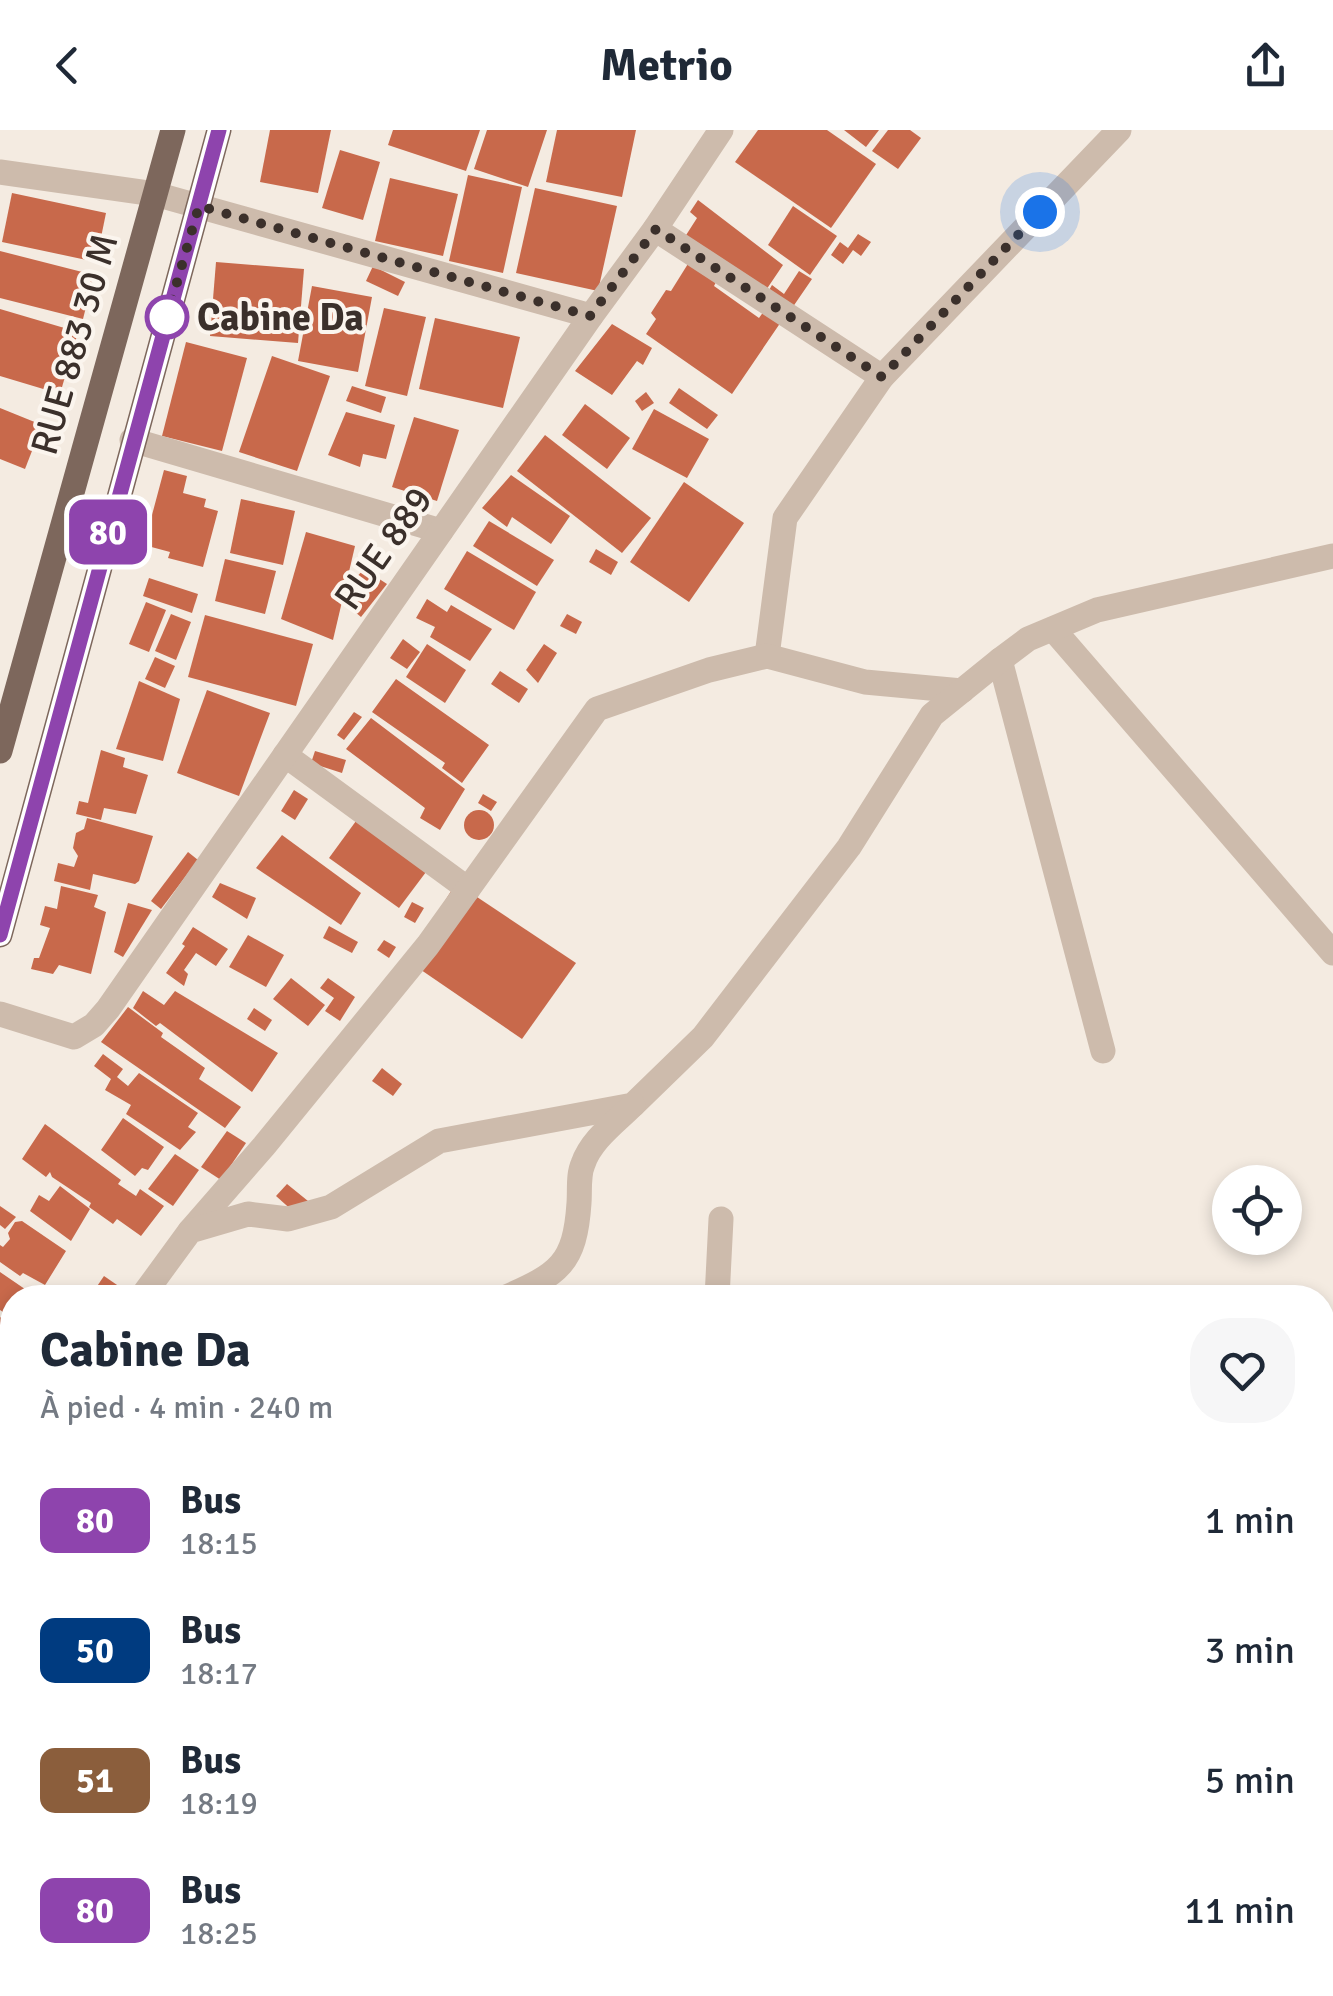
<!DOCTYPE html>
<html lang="fr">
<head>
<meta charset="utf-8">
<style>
	:root { --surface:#fff; --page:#f6f6f7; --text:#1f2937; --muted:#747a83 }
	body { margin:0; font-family:Signika,sans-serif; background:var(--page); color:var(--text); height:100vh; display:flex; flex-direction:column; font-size:38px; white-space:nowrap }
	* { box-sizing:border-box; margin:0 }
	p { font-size:32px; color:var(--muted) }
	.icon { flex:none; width:55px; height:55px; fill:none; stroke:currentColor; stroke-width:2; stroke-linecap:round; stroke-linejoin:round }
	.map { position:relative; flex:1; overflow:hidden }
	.side { position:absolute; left:0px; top:1155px; width:1335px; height:712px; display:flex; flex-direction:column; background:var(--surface); border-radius:40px 40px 0 0; box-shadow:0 5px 15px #0003 }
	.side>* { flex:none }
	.badge { padding:0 20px; border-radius:15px; font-size:35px; line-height:65px }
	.controls { position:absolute; left:1212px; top:1035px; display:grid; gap:20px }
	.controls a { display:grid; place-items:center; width:90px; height:90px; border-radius:50%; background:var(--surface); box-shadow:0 5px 15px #0003; font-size:50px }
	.you { position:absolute; width:50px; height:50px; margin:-25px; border:8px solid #fff; border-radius:50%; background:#1a73e8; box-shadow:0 0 0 15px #1a73e833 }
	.map>.badge { position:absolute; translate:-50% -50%; box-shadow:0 0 0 5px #fff }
	.round { display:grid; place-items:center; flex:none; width:105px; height:105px; border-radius:40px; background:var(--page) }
	.headline { display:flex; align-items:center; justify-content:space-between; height:170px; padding:0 40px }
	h1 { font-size:48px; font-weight:700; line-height:75px }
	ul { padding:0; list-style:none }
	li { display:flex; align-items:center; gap:30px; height:130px; padding:0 40px }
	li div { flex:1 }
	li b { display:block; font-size:38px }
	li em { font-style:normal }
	li .badge { min-width:110px; font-weight:700; text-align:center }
	header { display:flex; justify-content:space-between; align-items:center; height:130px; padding:0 40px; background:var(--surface); font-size:45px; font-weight:700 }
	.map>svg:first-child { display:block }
	.building { fill:#c8694b }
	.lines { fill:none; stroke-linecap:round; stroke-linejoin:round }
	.minor { stroke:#cdbbac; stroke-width:25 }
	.major { stroke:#7d675c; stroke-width:25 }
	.line-casing { stroke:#fff; stroke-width:22 }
	.line { stroke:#8e44ad; stroke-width:15 }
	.walk { stroke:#3b302b; stroke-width:10; stroke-dasharray:0 18 }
	.stop-dot { fill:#fff; stroke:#8e44ad; stroke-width:5 }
	.labels { text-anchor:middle; stroke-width:8; stroke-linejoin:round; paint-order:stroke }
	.stop-label { font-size:38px; font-weight:bold; fill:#3b302b; stroke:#fbf5ee; text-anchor:start }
	.street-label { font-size:38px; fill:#3b302b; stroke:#fbf5ee }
</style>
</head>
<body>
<header><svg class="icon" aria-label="back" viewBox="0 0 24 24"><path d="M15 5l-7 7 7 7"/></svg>Metrio<svg class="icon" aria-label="share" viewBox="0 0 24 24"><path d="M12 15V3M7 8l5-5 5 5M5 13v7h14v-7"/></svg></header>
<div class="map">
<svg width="1333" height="1866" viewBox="0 0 1333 1866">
	<rect width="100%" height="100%" fill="#f4ebe1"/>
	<g class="building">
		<path d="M270 0H331L318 63 260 52Z"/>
		<path d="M393 0H480L466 41 388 15Z"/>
		<path d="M487 0H547L528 57 474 39Z"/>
		<path d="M557 0H636L622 67 546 52Z"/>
		<path d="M758 0H827L876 34 831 98 735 32Z"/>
		<path d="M844 0H879L866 17Z"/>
		<path d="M888 0H910L921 8 898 39 872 21Z"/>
		<path d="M340 20 380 32 363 90 322 78Z"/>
		<path d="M468 45 522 57 503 143 449 131Z"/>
		<path d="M390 48 458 64 443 126 375 111Z"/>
		<path d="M535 58 617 76 598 161 516 143Z"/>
		<path d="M12 63 106 83 96 132 2 112Z"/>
		<path d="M698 70 783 135 762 166 681 113 697 88 690 82Z"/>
		<path d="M793 76 837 106 810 145 768 115Z"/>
		<path d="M858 104 871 112 861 126 853 120 843 134 831 125 840 112 848 118Z"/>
		<path d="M0 121 94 145 83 189 0 168Z"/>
		<path d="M691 129 717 150 714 156 759 188 769 174 785 186 732 264 646 204 656 189 651 183 666 160 671 161Z"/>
		<path d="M216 132 304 139 298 213 210 206Z"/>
		<path d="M373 136 405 152 398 166 366 151Z"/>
		<path d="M799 141 812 149 788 184 764 169 772 155 784 164Z"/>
		<path d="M312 156 372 167 358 242 298 231Z"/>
		<path d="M384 178 426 187 407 266 365 256Z"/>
		<path d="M0 179 78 202 60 264 0 246Z"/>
		<path d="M435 188 520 207 503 278 419 259Z"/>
		<path d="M612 194 652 218 643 235 637 231 612 265 575 241Z"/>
		<path d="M186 212 247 228 222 321 162 306Z"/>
		<path d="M272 226 330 246 297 341 239 322Z"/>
		<path d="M352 256 386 267 381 283 346 271Z"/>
		<path d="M679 258 718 285 707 299 669 273Z"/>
		<path d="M646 262 654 273 642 281 635 271Z"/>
		<path d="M585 274 630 308 607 339 562 305Z"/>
		<path d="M0 278 42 295 25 339 0 329Z"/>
		<path d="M654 279 709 309 687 348 632 319Z"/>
		<path d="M346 282 395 295 386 329 363 324 360 337 328 325Z"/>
		<path d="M414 287 459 300 437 371 392 357Z"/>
		<path d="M545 305 651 388 622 423 517 341Z"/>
		<path d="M164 340 187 346 183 363 206 369 204 377 218 381 203 437 168 428 170 422 144 415Z"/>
		<path d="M511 345 570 386 551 414 512 387 507 397 482 378Z"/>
		<path d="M684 352 744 393 689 472 630 432Z"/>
		<path d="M241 369 295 381 283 435 230 423Z"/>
		<path d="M489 391 554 430 537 456 473 416Z"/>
		<path d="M306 402 355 416 333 510 281 489Z"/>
		<path d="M596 419 618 432 611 445 589 432Z"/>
		<path d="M467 421 536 462 514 500 444 459Z"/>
		<path d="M225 429 276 441 265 484 215 471Z"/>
		<path d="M364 439 387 454 361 487 342 471 351 453Z"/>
		<path d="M149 448 198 464 192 483 143 466Z"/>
		<path d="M427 469 447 482 451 475 492 499 470 531 430 507 435 497 416 488Z"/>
		<path d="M146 472 166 480 149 522 129 514Z"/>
		<path d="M171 484 191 492 176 530 155 521Z"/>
		<path d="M567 484 582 492 576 504 560 496Z"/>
		<path d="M205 485 313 514 296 576 188 547Z"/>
		<path d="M403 509 420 522 407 539 390 528Z"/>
		<path d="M427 514 466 540 445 573 406 547Z"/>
		<path d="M544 514 557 523 538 553 526 540Z"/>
		<path d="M155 527 175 536 165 558 145 549Z"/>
		<path d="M500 541 528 559 519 573 491 554Z"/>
		<path d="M396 549 489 615 462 653 442 638 445 633 372 582Z"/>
		<path d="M139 551 180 569 163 631 116 619Z"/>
		<path d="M207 560 270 583 239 666 177 643Z"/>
		<path d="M354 582 362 587 344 610 337 605Z"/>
		<path d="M371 588 465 659 440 700 420 688 425 678 346 619Z"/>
		<path d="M101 620 125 628 123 637 148 645 136 684 104 678 101 690 76 684 79 671 88 673Z"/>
		<path d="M315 621 346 630 342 643 311 633Z"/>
		<path d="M294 660 308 669 295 690 281 681Z"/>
		<path d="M483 664 497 672 491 681 478 673Z"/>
		<circle cx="479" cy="695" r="15"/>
		<path d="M87 688 153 706 139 751 135 754 93 744 90 760 54 751 58 733 74 737 78 726 73 718 76 703 84 699Z"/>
		<path d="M356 691 426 742 399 778 329 728Z"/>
		<path d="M282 705 361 763 341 795 256 738Z"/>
		<path d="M188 722 198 730 161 779 151 771Z"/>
		<path d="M220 753 256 768 247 789 212 767Z"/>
		<path d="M456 753 576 833 522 909 408 831Z"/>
		<path d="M61 756 98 765 94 777 106 782 91 844 59 835 53 844 31 839 34 828H39L50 798 40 795 45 776 57 779Z"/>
		<path d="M412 772 424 778 415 793 404 787Z"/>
		<path d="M128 773 152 780 123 827 114 822Z"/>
		<path d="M329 796 358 812 352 823 323 808Z"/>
		<path d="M193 797 228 819 216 836 196 823 184 840 188 844 184 856 166 843 185 816 182 814Z"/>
		<path d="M248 805 284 825 266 857 229 837Z"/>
		<path d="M384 810 396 817 389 828 377 820Z"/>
		<path d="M291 848 325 875 308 896 273 869Z"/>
		<path d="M328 848 355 867 340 891 325 881 334 868 320 858Z"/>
		<path d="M143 861 164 875 175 861 278 923 252 962 160 893 156 896 133 878Z"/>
		<path d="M128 877 163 903 161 907 205 938 199 949 241 977 225 998 101 912Z"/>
		<path d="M254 878 272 890 265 901 247 889Z"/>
		<path d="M103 924 123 939 117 947 128 956 139 943 198 983 188 997 196 1002 180 1020 126 984 131 975 105 960 111 949 94 936Z"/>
		<path d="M382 938 402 954 393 966 372 951Z"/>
		<path d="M123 988 164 1017 148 1040 142 1038 135 1046 101 1020Z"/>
		<path d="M45 994 121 1050 118 1054 136 1066 140 1059 164 1076 141 1106 117 1089 113 1094 89 1077 91 1073 52 1047 50 1042 46 1047 22 1029Z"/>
		<path d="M227 1001 246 1013 221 1050 201 1037Z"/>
		<path d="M175 1024 199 1040 173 1076 148 1059Z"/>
		<path d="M287 1054 308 1071 295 1083 276 1066Z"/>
		<path d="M60 1056 90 1079 71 1111 30 1081 39 1065 49 1071Z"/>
		<path d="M0 1076 16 1087 5 1099 0 1095Z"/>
		<path d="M22 1091 66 1121 45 1155 23 1143 20 1146 0 1132V1115L3 1117 10 1109 8 1103 15 1092Z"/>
		<path d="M0 1142 38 1168H12V1188L0 1180Z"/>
		<path d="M104 1146 120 1157 113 1168H89Z"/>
		<path d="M0 1187 12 1195V1225L8 1231 0 1225Z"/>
		<path d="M33 1855H48L62 1866H24Z"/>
		<path d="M163 1855H187L181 1866H171L160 1860Z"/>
	</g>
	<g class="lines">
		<g class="minor">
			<path d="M0 42 155 64 591 186"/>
			<path d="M655 99 882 247"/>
			<path d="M132 310 441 401"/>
			<path d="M1053 499 1333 823"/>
			<path d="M767 526 785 388 882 247 1119 0"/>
			<path d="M1000 530 1103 921"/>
			<path d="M285 625 468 759"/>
			<path d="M0 884 74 907 94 895 108 879 591 186 655 99 721 0"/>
			<path d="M190 1101 264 1016 428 815 597 579 709 540 767 526 865 552 962 561"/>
			<path d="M141 1168 190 1101 248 1084 288 1089 331 1077 439 1011 633 975 703 907 849 717 932 585 1000 530 1028 509 1097 480 1333 426"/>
			<path d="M504 1168C559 1144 575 1134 579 1073 580 1060 578 1045 583 1034 591 1010 615 993 633 975"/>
			<path d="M717 1168 721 1089"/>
			<path d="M0 1308 12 1306"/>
			<path d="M0 1731 12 1718"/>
			<path d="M0 1800 12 1808"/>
			<path d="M96 1855 115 1866"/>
			<path d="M377 1855 397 1866"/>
			<path d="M693 1855 696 1866"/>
			<path d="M892 1855 898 1866"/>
		</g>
		<g class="major">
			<path d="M0 621 173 0"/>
			<path d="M0 805 219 0"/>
		</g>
	</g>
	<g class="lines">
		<g class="line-casing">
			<path id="line" d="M0 805 219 0"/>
		</g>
		<use href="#line" class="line"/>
		<path class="walk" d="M167 187 199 76 590 186 656 99 882 247 1040 82"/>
	</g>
	<circle class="stop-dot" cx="167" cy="187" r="20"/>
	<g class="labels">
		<g class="stop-label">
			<text x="197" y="200">Cabine Da</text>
		</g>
		<g class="street-label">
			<text transform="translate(74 214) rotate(-74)" y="13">RUE 883 30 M</text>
			<text transform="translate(383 418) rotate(-55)" y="13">RUE 889</text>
		</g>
	</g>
</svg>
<div class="controls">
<a><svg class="icon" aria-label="locate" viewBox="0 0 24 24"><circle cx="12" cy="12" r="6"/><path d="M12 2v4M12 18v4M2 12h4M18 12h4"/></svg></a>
</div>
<div class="you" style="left:1040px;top:82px"></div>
<b class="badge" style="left:108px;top:402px;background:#8e44ad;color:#fff">80</b>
<section class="side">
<div class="headline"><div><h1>Cabine Da</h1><p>À pied · 4 min · 240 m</p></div><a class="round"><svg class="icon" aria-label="heart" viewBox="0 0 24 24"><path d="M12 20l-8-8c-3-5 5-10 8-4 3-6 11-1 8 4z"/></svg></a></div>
<ul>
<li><span class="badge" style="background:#8e44ad;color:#fff">80</span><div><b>Bus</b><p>18:15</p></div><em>1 min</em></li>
<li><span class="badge" style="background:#003b80;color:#fff">50</span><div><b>Bus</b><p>18:17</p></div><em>3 min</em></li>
<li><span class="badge" style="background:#8b5e3c;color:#fff">51</span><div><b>Bus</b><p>18:19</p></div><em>5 min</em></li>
<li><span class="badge" style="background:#8e44ad;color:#fff">80</span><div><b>Bus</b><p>18:25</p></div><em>11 min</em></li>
</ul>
</section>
</div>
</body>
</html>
